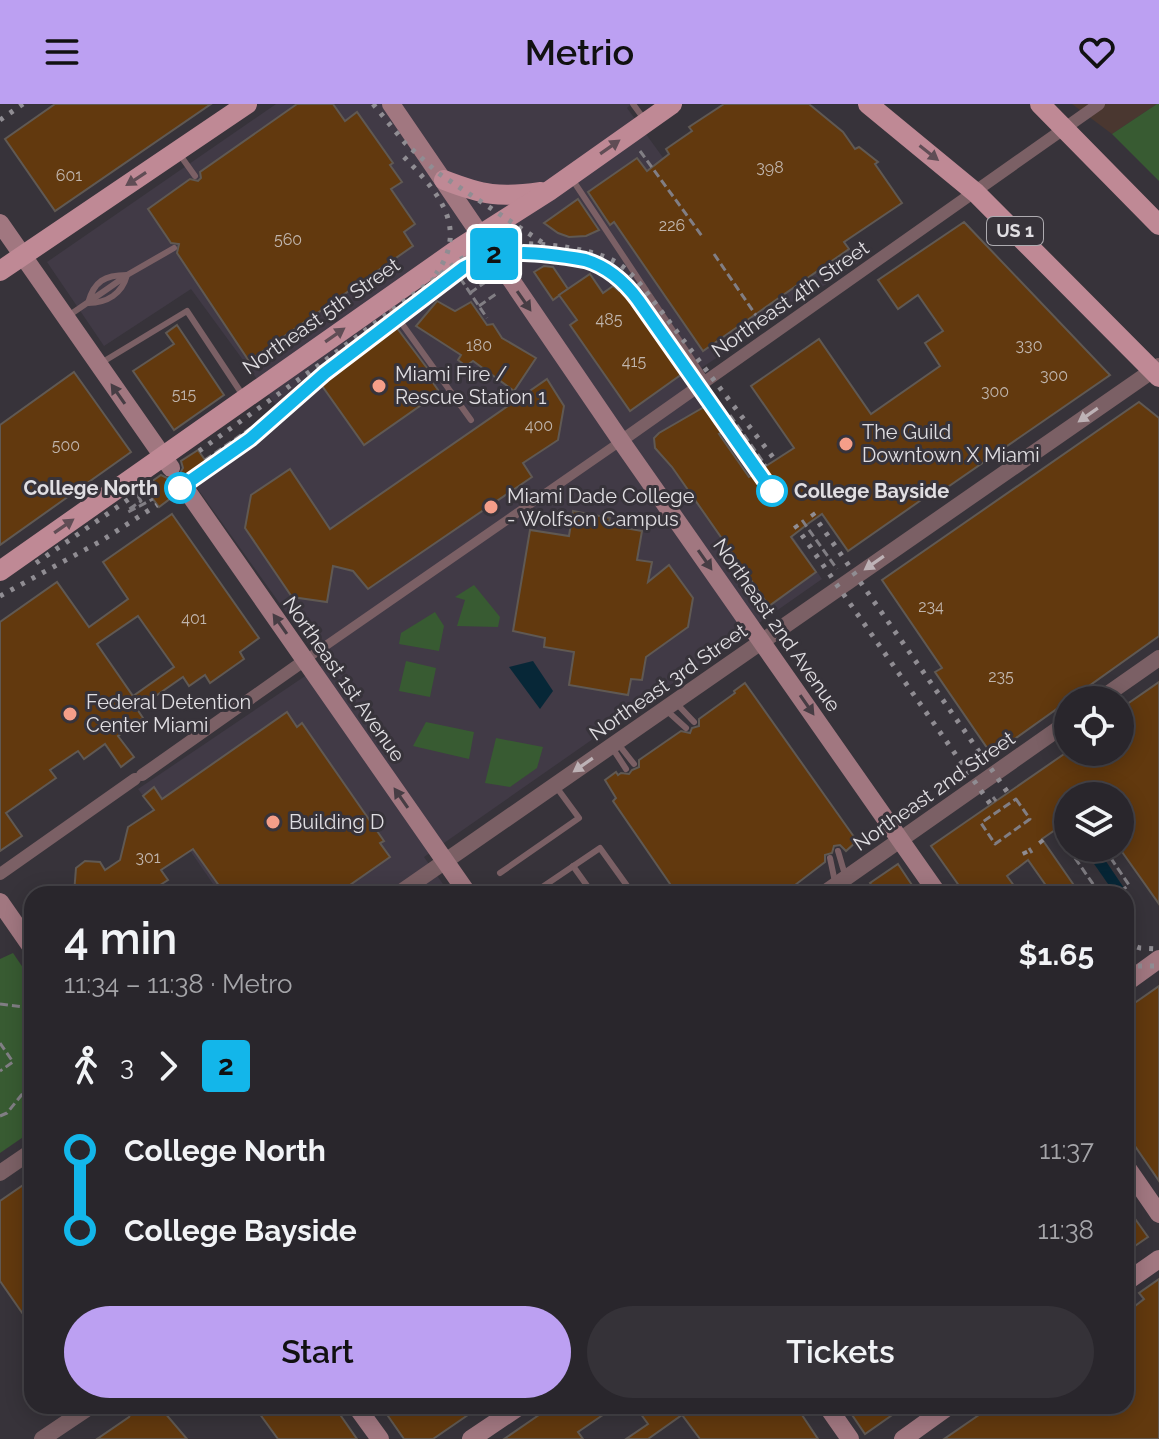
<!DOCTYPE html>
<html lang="en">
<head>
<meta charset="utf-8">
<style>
	:root { --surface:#29262c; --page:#353238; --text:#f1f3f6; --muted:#a5a5a9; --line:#454348; --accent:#bca0f2 }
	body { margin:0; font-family:Raleway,sans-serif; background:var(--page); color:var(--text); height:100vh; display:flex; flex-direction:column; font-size:30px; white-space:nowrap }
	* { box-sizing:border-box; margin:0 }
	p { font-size:26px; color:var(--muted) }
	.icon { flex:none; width:44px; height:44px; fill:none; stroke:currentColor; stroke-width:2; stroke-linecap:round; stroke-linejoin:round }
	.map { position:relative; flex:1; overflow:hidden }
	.sheet { position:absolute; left:24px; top:782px; width:1110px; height:528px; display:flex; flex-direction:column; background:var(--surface); border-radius:24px; box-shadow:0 4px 20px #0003,0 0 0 2px var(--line) }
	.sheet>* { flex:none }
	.badge { padding:0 16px; border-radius:6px; font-size:28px; line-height:52px }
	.fabs { position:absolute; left:1054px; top:582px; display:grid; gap:16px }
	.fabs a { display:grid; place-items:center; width:80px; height:80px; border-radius:50%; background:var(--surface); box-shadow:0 4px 20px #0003,0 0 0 2px var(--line); font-size:40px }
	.map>.badge { position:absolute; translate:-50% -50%; box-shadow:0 0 0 4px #fff }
	.legs { display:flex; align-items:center; gap:12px; height:88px; padding:0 40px; font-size:26px }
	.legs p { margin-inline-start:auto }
	.overview { display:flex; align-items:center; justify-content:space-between; height:136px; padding:0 40px }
	h1 { font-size:44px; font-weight:600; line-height:60px }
	.primary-button { display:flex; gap:16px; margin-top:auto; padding:16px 40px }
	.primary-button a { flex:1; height:92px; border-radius:48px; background:var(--accent); color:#111; font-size:32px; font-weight:600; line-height:92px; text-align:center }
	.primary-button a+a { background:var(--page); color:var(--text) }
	ul { padding:0 40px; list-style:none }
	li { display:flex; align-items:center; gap:28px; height:80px; font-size:30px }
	li i { display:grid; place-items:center; width:12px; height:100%; margin:0 10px; background:currentColor }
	li i::after { content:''; width:20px; height:20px; margin:-10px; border:6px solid; border-radius:50%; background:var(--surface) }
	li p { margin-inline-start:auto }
	li:first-child i { background:linear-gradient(#0000 50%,currentColor 0) }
	li:last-child i { background:linear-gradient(currentColor 50%,#0000 0) }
	header { display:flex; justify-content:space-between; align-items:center; height:104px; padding:0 40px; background:var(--accent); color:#111; font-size:36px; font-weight:600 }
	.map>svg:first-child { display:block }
	.commercial { fill:#4a3730 }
	.built { fill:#413a46 }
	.green { fill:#385b32 }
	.water { fill:#072737 }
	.building { fill:#62390e; stroke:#605953; stroke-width:2; fill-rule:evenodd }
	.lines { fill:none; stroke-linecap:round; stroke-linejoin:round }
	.path { stroke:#817e84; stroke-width:3; stroke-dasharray:8 4; stroke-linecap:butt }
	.service { stroke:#7b6065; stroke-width:6 }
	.pedestrian { stroke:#7b6065; stroke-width:9 }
	.minor { stroke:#7b6065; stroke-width:12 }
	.tertiary { stroke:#7b6065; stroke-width:16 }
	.secondary { stroke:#a17780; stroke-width:18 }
	.primary { stroke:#bf8995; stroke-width:20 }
	.rail { stroke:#908d93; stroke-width:5; stroke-dasharray:4 8; stroke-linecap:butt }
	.oneway { fill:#604d55 }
	.oneway2 { fill:#473d44 }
	.oneway3 { fill:#bdb2b6 }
	.line-1-casing { stroke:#fff; stroke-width:18 }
	.line-1 { stroke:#13b6ea; stroke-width:12 }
	.poi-dot { fill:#f49e89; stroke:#37333a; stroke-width:3 }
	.stop-1-dot { fill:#fff; stroke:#13b6ea; stroke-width:4 }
	.labels { text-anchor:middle; stroke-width:6; stroke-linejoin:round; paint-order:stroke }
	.number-label { font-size:16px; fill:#c0b5ad }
	.shield { fill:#37333a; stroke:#adabb0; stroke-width:2 }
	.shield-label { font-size:18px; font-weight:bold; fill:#e0dee2 }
	.street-label { font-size:20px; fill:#e0dee2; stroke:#37333a }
	.poi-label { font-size:20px; fill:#e0dee2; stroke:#37333a; text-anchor:start }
	.stop-label { font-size:20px; font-weight:bold; fill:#e0dee2; stroke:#37333a; text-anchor:end }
</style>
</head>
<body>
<header><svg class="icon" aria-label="menu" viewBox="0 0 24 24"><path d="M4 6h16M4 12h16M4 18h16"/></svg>Metrio<svg class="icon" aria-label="heart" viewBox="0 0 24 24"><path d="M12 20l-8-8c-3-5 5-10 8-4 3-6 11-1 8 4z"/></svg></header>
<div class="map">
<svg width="1159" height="1335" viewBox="0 0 1159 1335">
	<rect width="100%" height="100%" fill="#37333a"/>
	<path class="commercial" d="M1072 0H1157L1112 30Z"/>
	<path class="built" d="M276 0H631L627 4 664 55 795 66 859 158 685 275 822 475 424 753 450 790H220L169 716 163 719 138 685 323 560 195 381 284 312 191 185 104 242 47 158Z"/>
	<g class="green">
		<path d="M1157 0H1159V77L1112 30Z"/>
		<path d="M474 481 500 513 498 523 457 522 465 496 455 493Z"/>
		<path d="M435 508 444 522 439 547 399 540 401 529Z"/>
		<path d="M406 557 436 564 430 593 399 587Z"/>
		<path d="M426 618 474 628 469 655 413 642Z"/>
		<path d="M496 634 543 643 537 664 510 683 485 679Z"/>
		<path d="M13 849 32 877V1027L0 1049V855Z"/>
	</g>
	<g class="water">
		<path d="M533 557 553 587 540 605 509 563Z"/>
		<path d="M1083 744H1097L1124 784 1115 790Z"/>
	</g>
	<g class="building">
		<path d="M55 0H211L55 107 5 35Z"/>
		<path d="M297 0H333L345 17 357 8 393 59 390 61 402 78 391 85 415 120 404 128 413 142 249 257 177 149 179 140 171 139 148 105 190 75 198 77 201 74 200 68Z"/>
		<path d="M724 0H809L843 28 855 45 859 43 878 58 875 60 902 99 844 138 849 145 703 247 614 118 610 121 588 88 637 54 647 67 669 50 666 45 692 27 689 23Z"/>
		<path d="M578 95 599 126 586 132 569 133 558 129 544 119Z"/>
		<path d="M964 118 1110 271 939 389 937 385 848 447 822 410 809 419 791 433 816 468 769 502 672 363 655 344 654 334 659 329 704 303 721 329 719 330 749 373 794 344 751 282 819 235 871 310 940 262 925 239 943 227 918 191 898 205 878 176Z"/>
		<path d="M544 162 553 163 568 185 553 196 534 168Z"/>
		<path d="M590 170 603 189 613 182 619 187 622 185 682 270 630 307 570 221 577 216 559 191Z"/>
		<path d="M437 197 455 207 471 198 487 221 493 220 502 234 536 254 514 287 473 257 466 262 458 256 461 251 416 222Z"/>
		<path d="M177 221 224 291 174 326 133 267 174 240 166 229Z"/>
		<path d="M397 224 430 268 427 270 438 286 432 290 434 292 364 341 320 279Z"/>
		<path d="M74 268 131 348 0 441V321Z"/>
		<path d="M547 275 564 302 558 336 523 359 532 373 368 485 353 467 333 462 327 498 292 493 245 424 251 391 290 365 330 425Z"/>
		<path d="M1139 298 1159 314V532L992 651 935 568 942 564 882 476Z"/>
		<path d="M198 346 212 366 195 377 185 372 178 375 173 384 175 391 159 403 144 383 161 371 171 376 178 373 183 364 181 357Z"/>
		<path d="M573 407 610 414 608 421 642 427 637 456 652 458 648 478 669 461 693 494 688 523 646 553 642 576 631 575 628 591 569 581 574 548 544 543 545 534 513 527 530 426 569 432Z"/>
		<path d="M172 410 259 534 240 548 244 555 210 579 205 571 189 582 183 573 137 605 143 614 118 632 134 653 121 663 105 640 84 655 78 647 50 666 56 674 6 709 22 732 0 747V518L57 478 89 523 128 495 103 458ZM138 512 174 563 133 592 97 540Z"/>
		<path d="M1159 578V800L1120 745V692H1068V717L1042 735 1080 790H1052L1028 756 1007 772 1020 790H965L931 742 1067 648H1120V605Z"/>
		<path d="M745 579 857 737 846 747 840 741 834 742 832 749 825 751V758L786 788 784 786 778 790H677L613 697 616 694 605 676 616 668 618 671 621 669 629 670 632 666 639 663V656L681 627 690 629 692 624 699 622V615L735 589 734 587Z"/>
		<path d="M287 608 297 623 302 619 384 737 380 739 390 753 337 790H225L193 745 161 766 168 776 146 790H74L76 764 85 757 100 758 105 766 120 756 128 723 154 706 143 692 154 683 162 695Z"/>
		<path d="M898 760 918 790H878L870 779Z"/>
		<path d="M1159 882V1077L1126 1029 1132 1025 1126 1016V905Z"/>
		<path d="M32 1075V1223L0 1177V1097Z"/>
		<path d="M1126 1102 1148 1133 1126 1148Z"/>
		<path d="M1159 1175V1335H944L992 1302H1126V1209L1144 1195 1139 1189Z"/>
		<path d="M135 1302H159L187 1335H97L129 1313Z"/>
		<path d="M254 1302H334L357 1335H278Z"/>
		<path d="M381 1302H481L433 1335H404Z"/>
		<path d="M552 1302H616L578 1328 583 1335H504Z"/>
		<path d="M635 1302H796L818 1335H700L682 1311 648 1335H626L648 1320Z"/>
		<path d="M846 1302H905L865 1330Z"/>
	</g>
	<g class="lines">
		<g class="path">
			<path d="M640 47 702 132"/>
			<path d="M714 150 764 223"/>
			<path d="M460 174 487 214"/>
			<path d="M470 189 487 177"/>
			<path d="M479 202 496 190"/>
			<path d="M730 311 766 362"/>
			<path d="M205 356 271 310"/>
			<path d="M138 392 141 397 128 406V408L153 395"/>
			<path d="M802 416 837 465"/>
			<path d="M993 693 996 697"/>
			<path d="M1016 695 1030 715 995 740 981 719Z"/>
			<path d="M1068 730 1062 735 1068 743"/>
			<path d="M1029 744 1032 749"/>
			<path d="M1068 744 1100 790"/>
			<path d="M1104 744 1129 781 1117 790"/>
			<path d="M0 900 24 903 32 914"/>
			<path d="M0 939 13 958 0 967"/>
			<path d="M0 1012 7 1009 32 978"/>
		</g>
		<g class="service">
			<path d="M633 0 644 15"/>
			<path d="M180 51 195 72"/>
			<path d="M572 75 707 278"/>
			<path d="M88 199C107 199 122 190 127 171L174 144"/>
			<path d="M387 199 471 316"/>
			<path d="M68 212C88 198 108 185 127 171 105 171 94 177 88 199"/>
			<path d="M101 259 187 207 242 290"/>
			<path d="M677 600 694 618"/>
			<path d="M665 605 686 624"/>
			<path d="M619 641 634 660"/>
			<path d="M613 645 626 665"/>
			<path d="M838 747 845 771"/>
			<path d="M830 754 835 778"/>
			<path d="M573 762 593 790"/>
			<path d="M500 769 579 714 557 684"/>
			<path d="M532 790 600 744 633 790"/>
		</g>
		<path class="pedestrian" d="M305 556 621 337"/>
		<g class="minor">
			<path d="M621 337 1099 0"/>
			<path d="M142 671 305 556"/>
			<path d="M0 770 135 675"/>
		</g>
		<g class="tertiary">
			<path d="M1099 596 1159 554"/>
			<path d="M398 790 1159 262"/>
			<path d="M823 790 1068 618"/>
			<path d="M0 1069 32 1047"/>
			<path d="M42 1335 91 1302"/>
		</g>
		<g class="secondary">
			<path d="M391 0 621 337 938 790"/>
			<path d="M0 119 171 364"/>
			<path d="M185 384 468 790"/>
			<path d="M0 798 32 844"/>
			<path d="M1126 879 1159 855"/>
			<path d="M1126 1062 1159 1110"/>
			<path d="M1126 1178 1159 1155"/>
			<path d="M356 1302 380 1335"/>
			<path d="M827 1302 850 1335"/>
			<path d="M471 1335 520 1302"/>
			<path d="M903 1335 949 1302"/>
		</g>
		<g class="primary">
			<path d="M868 0 976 89 1159 273"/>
			<path d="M1040 0 1159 121"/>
			<path d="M444 76C483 91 499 94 541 88"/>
			<path d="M0 167 247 0"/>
			<path d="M0 467 458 145 549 87 672 0"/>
		</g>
		<g class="rail">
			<path d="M373 0 405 39 438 69 543 139"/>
			<path d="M0 16 23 0"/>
			<path d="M404 53C437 87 470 123 436 170"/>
			<path d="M629 183 758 367"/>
			<path d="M199 347 319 261 458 157C469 150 480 144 492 142 522 136 587 142 614 157 627 164 636 175 645 186L775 356"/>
			<path d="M210 363 250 335 312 279"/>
			<path d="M812 409 1008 689"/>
			<path d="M795 421 991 701"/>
			<path d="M36 459 145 384"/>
			<path d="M0 492 101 437 157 401"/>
			<path d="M1040 736 1044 741"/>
			<path d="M1024 747 1027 753"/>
			<path d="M1126 839 1140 844 1159 845"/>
			<path d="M1126 862H1159"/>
		</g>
	</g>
	<defs><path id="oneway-solid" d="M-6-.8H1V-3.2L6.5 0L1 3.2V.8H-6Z" transform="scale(2)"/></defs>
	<g class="oneway">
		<use href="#oneway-solid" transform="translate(610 43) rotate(-35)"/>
		<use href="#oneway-solid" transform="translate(929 49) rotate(38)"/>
		<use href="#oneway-solid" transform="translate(136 75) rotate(147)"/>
		<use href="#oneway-solid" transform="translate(335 231) rotate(-35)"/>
		<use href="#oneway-solid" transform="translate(64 422) rotate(-35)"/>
	</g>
	<g class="oneway2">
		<use href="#oneway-solid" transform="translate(524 197) rotate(55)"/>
		<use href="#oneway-solid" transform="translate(118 290) rotate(-125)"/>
		<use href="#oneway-solid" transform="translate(705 456) rotate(55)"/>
		<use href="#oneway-solid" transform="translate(280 520) rotate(-125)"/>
		<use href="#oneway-solid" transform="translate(807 601) rotate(55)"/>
		<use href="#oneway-solid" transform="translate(401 694) rotate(-125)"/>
	</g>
	<g class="oneway3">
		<use href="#oneway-solid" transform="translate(1088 311) rotate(145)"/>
		<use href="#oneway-solid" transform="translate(874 459) rotate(145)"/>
		<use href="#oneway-solid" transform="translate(583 661) rotate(145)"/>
	</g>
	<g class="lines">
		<g class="line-1-casing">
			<path id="line-1" d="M180 384 250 335 325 269 463 164C501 142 543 149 585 156 608 163 624 177 638 196L772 387"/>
		</g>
		<use href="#line-1" class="line-1"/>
	</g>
	<g class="poi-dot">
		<circle cx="379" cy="282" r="8"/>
		<circle cx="846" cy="340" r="8"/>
		<circle cx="491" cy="403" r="8"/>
		<circle cx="70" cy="610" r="8"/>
		<circle cx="273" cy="718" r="8"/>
	</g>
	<g class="stop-1-dot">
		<circle cx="180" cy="384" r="14"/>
		<circle cx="772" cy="387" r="14"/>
	</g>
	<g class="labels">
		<g class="number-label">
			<text x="770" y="69">398</text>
			<text x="69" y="77">601</text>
			<text x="672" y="127">226</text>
			<text x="288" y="141">560</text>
			<text x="609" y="221">485</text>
			<text x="479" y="247">180</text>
			<text x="1029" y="247">330</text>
			<text x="634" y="263">415</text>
			<text x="1054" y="277">300</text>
			<text x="995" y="293">300</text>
			<text x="184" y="296">515</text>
			<text x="539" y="327">400</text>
			<text x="66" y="347">500</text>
			<text x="931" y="508">234</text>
			<text x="194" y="520">401</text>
			<text x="1001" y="578">235</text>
			<text x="148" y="759">301</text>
		</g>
		<rect class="shield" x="987" y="113" width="56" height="28" rx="6"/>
		<g class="shield-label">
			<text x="1015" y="133">US 1</text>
		</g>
		<g class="street-label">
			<text transform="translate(790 195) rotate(-35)" y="7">Northeast 4th Street</text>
			<text transform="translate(321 212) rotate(-35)" y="7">Northeast 5th Street</text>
			<text transform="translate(777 521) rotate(55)" y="7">Northeast 2nd Avenue</text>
			<text transform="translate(344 575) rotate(55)" y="7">Northeast 1st Avenue</text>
			<text transform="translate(668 578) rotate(-35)" y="7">Northeast 3rd Street</text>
			<text transform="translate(934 687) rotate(-35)" y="7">Northeast 2nd Street</text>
		</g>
		<g class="poi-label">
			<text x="395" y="277">Miami Fire /<tspan x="395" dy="23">Rescue Station 1</tspan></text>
			<text x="862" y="335">The Guild<tspan x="862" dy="23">Downtown X Miami</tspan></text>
			<text x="507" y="399">Miami Dade College<tspan x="507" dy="23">- Wolfson Campus</tspan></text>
			<text x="86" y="605">Federal Detention<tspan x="86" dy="23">Center Miami</tspan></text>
			<text x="289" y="725">Building D</text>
		</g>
		<g class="stop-label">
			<text x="158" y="391">College North</text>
			<text x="794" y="394" text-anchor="start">College Bayside</text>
		</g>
	</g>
</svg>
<div class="fabs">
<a><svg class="icon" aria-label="locate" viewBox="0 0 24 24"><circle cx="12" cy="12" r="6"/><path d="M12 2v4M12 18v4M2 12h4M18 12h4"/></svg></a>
<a><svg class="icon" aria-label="layers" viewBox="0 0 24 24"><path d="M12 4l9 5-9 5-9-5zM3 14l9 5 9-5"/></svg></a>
</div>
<b class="badge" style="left:494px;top:150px;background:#13b6ea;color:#111">2</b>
<section class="sheet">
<div class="overview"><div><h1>4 min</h1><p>11:34 – 11:38 · Metro</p></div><b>$1.65</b></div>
<div class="legs"><svg class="icon" aria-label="walk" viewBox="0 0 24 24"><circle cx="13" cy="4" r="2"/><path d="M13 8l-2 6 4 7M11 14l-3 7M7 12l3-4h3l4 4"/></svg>3<svg class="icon" aria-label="forward" viewBox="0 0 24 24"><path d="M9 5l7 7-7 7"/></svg><b class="badge" style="background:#13b6ea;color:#111">2</b></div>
<ul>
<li><i style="color:#13b6ea"></i><b>College North</b><p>11:37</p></li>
<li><i style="color:#13b6ea"></i><b>College Bayside</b><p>11:38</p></li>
</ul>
<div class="primary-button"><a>Start</a><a>Tickets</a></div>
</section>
</div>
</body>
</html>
